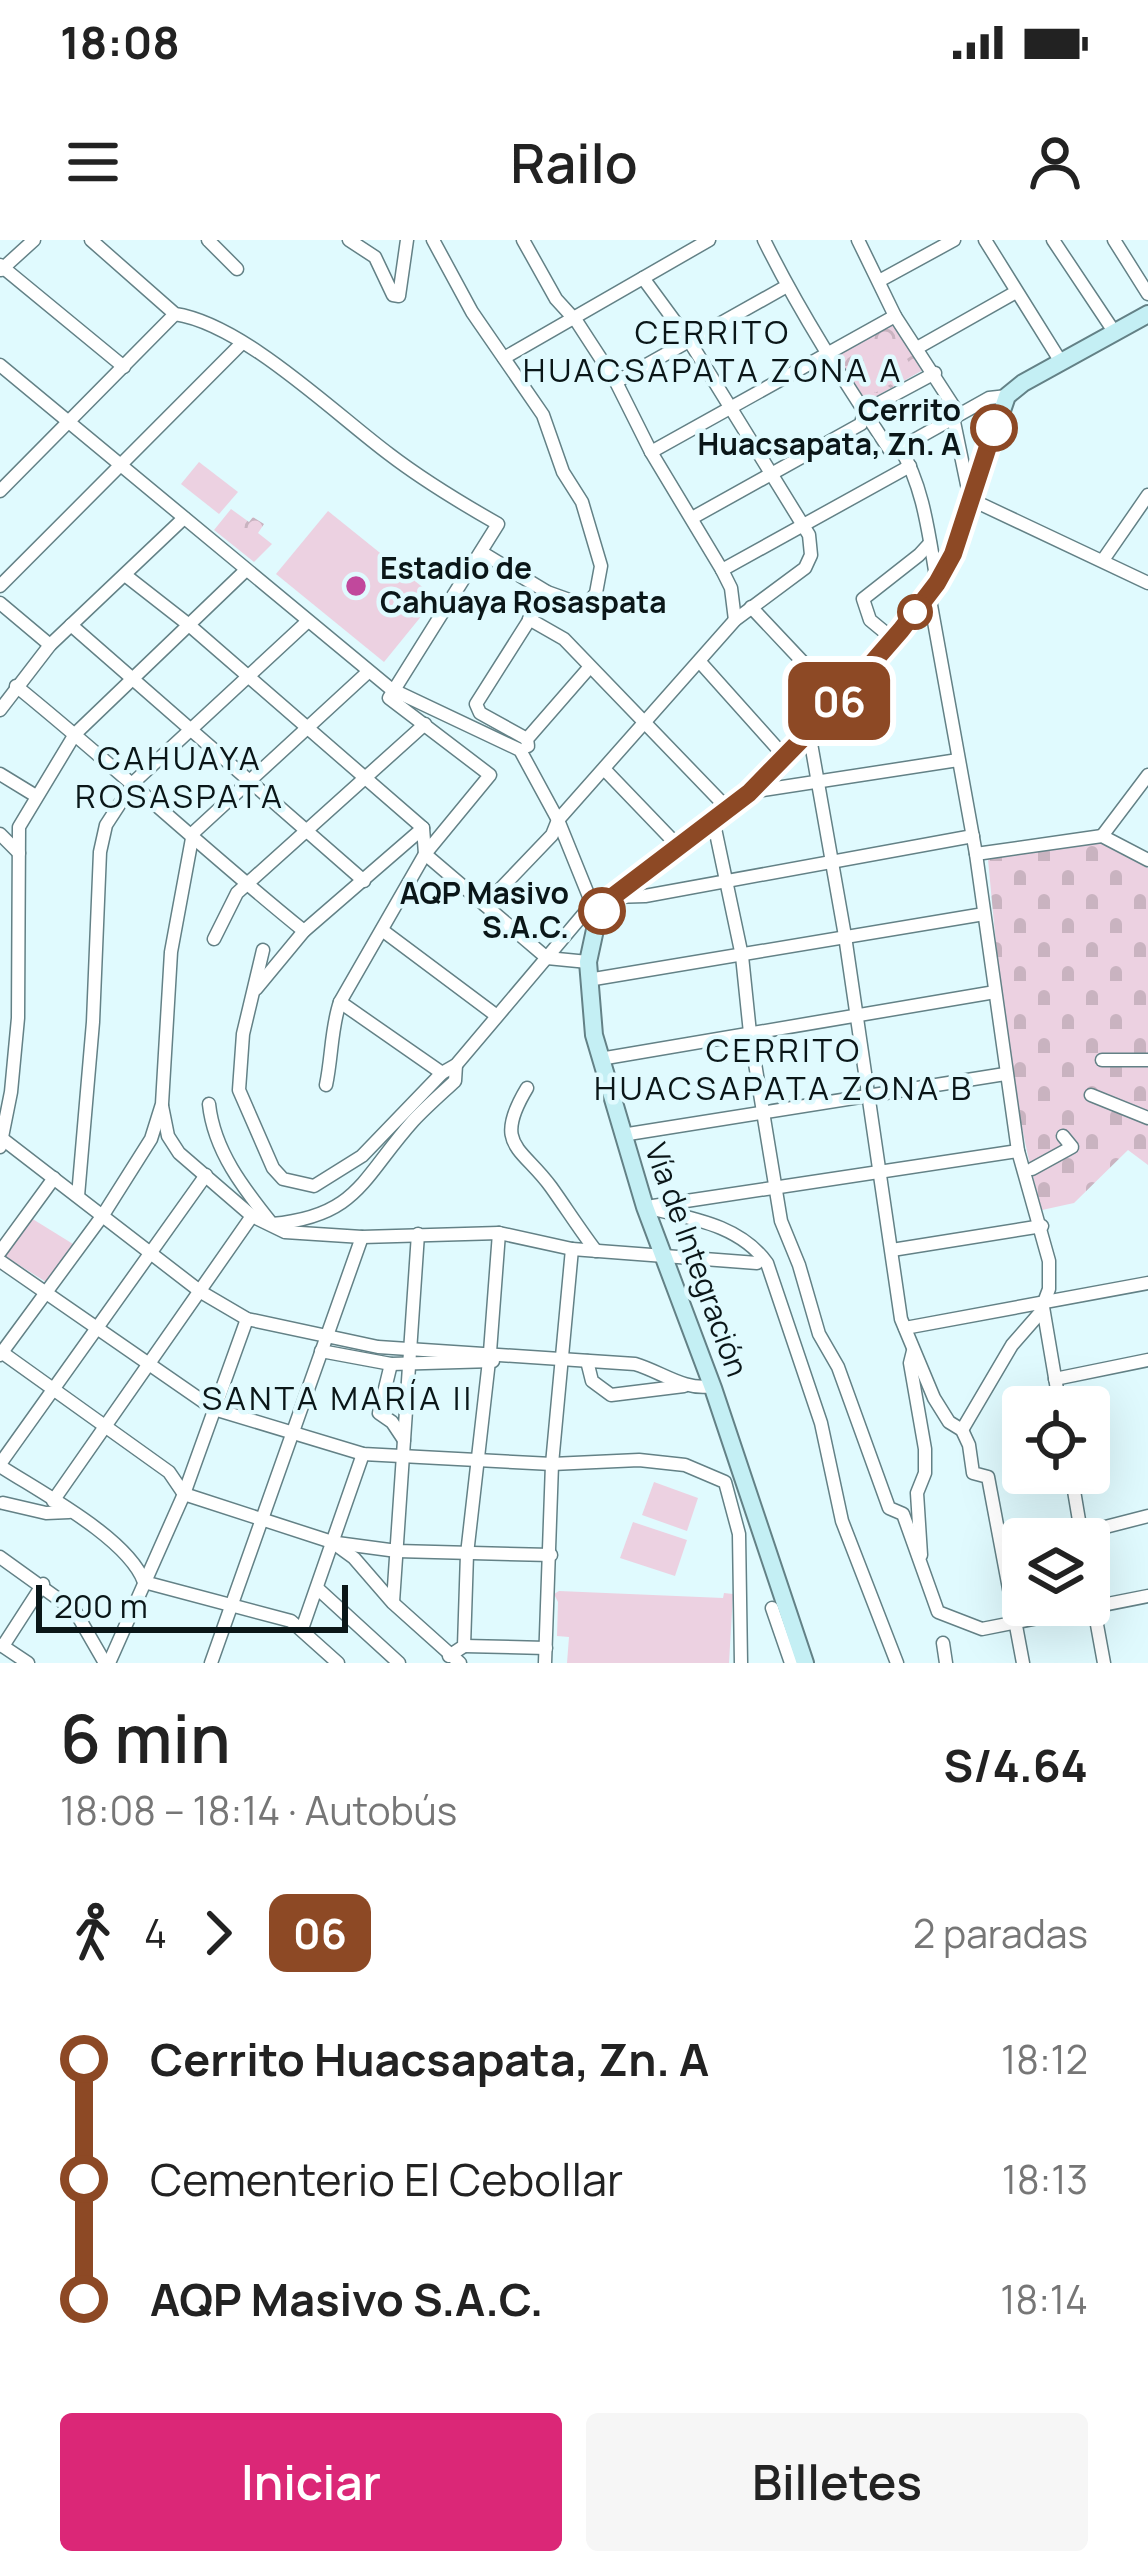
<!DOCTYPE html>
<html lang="es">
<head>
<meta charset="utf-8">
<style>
	:root { --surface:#fff; --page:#f6f6f6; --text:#222; --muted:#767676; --accent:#db2777 }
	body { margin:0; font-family:Manrope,sans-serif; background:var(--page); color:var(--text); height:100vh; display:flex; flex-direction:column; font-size:45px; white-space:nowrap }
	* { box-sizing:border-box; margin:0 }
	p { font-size:39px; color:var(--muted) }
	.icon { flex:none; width:66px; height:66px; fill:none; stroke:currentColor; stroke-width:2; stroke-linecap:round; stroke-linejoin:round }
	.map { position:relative; height:1423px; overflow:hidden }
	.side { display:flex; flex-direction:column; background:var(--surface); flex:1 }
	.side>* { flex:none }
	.badge { padding:0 24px; border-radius:18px; font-size:42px; line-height:78px }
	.fabs { position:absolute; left:1002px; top:1146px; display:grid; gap:24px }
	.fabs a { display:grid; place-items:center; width:108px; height:108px; border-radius:12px; background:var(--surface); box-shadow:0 12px 48px #0002; font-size:60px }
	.scale { position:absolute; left:36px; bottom:30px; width:312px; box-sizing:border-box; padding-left:12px; border:6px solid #0a1618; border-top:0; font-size:33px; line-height:42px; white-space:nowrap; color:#0a1618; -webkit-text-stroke:9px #e0fafe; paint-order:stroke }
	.map>.badge { position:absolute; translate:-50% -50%; box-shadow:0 0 0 6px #fff }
	.legs { display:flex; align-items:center; gap:18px; height:132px; padding:0 60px; font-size:39px }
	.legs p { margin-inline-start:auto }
	.head { display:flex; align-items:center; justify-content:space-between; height:204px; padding:0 60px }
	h1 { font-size:66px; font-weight:600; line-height:90px }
	.action { display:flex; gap:24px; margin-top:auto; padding:24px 60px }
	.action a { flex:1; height:138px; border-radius:12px; background:var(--accent); color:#fff; font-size:48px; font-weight:600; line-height:138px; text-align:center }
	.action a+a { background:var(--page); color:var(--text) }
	ul { padding:0 60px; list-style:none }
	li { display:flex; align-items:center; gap:42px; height:120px; font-size:45px }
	li i { display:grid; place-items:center; width:18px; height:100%; margin:0 15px; background:currentColor }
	li i::after { content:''; width:30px; height:30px; margin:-15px; border:9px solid; border-radius:50%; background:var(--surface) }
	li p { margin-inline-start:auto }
	li:first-child i { background:linear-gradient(#0000 50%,currentColor 0) }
	li:last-child i { background:linear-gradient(currentColor 50%,#0000 0) }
	.status { display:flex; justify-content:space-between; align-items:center; height:84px; padding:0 60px; background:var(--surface); direction:ltr }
	.status svg { height:33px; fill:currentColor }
	header { display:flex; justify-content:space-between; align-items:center; height:156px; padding:0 60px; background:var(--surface); font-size:54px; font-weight:600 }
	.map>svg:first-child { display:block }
	.forest { fill:url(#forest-crowns) }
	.cemetery { fill:url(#cemetery-stones) }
	.garden { fill:#ecd1e1 }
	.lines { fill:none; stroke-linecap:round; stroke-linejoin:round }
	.street-casing { stroke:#638186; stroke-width:15 }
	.secondary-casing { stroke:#638186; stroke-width:20 }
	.street { stroke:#fff; stroke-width:12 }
	.secondary { stroke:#c4eff4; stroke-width:16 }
	.line-1-casing { stroke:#fff; stroke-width:27 }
	.line-1 { stroke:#8d4925; stroke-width:18 }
	.stop-1-dot { fill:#fff; stroke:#8d4925; stroke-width:6 }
	.poi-dot { fill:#c1489c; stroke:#e0fafe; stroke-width:4.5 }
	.labels { text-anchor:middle; stroke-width:9; stroke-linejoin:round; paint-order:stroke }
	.stop-label { font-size:30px; font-weight:bold; fill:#0a1618; stroke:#e0fafe; text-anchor:end }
	.poi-label { font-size:30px; font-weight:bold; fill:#0a1618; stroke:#e0fafe; text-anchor:start }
	.street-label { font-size:30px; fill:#0a1618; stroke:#e0fafe }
	.neighbourhood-label { font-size:33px; letter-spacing:3px; fill:#0a1618; stroke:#e0fafe }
</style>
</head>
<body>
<div class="status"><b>18:08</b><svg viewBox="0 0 49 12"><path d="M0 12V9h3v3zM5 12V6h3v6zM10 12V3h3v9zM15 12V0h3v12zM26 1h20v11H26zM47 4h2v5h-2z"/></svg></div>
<header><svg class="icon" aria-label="menu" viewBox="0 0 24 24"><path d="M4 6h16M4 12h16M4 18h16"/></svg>Railo<svg class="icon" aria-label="person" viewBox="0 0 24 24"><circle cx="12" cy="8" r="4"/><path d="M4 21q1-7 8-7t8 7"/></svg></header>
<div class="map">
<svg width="1148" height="1423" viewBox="0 0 1148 1423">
	<defs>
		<pattern id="forest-crowns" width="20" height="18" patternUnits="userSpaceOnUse" patternTransform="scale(3)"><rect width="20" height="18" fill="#ecd1e1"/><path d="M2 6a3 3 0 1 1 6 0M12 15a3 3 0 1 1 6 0" fill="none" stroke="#c9b3c0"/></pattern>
		<pattern id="cemetery-stones" width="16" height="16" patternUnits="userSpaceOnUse" patternTransform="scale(3)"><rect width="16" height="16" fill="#ecd1e1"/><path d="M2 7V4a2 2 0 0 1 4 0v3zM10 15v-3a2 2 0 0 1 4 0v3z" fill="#c9b3c0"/></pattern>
	</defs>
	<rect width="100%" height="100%" fill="#e0fafe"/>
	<g class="forest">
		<path d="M893 85 923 130 866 162 837 116Z"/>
		<path d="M231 269 249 282 253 277 264 284 258 293 272 304 254 322 214 290Z"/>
	</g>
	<path class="cemetery" d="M1099 602 1148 628V925L1128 910 1074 963 1042 970C1009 856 999 738 988 619Z"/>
	<g class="garden">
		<path d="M897 102 914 131 875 153 859 124Z"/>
		<path d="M199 222 238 252 219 274 181 244Z"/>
		<path d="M328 271 436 358 384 422 276 334Z"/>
		<path d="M31 978 73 1004 46 1042 3 1015Z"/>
		<path d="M654 1242 698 1258 687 1291 642 1275Z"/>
		<path d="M633 1282 687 1300 675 1336 620 1318Z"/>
		<path d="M559 1351 723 1358 724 1353 733 1354 729 1423H567L569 1397 557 1396 558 1362 554 1354Z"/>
	</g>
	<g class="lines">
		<g class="street-casing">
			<g id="street">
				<path d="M91 0 175 74C243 84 334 173 389 214 423 240 461 263 498 284L389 458 490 535 425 614 340 762C331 788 332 817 326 845"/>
				<path d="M208 0 237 29"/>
				<path d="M349 0 375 17 393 55 399 56 407 0"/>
				<path d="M433 0 472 72 543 175 563 232 582 262 601 326 596 353 586 366 547 352 481 312"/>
				<path d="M523 0 556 59 577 82 616 142 651 212 722 330 731 348 735 380"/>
				<path d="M764 0C800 73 844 141 889 209L900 208C924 247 929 297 937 342"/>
				<path d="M858 0 895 76 956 170 953 177 970 259 1148 343"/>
				<path d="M985 0 1061 122"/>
				<path d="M1053 0 1115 93"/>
				<path d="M1114 0 1148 54"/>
				<path d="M0 25 124 127"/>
				<path d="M1 30 34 0"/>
				<path d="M879 41 954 0"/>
				<path d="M917 108 1016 52"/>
				<path d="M504 118 709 0"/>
				<path d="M0 125 391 449 520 510 558 580 592 664 601 671"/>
				<path d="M616 142 787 46"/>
				<path d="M900 208 989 158 1007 156"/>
				<path d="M651 212 895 76"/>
				<path d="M0 251 175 74"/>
				<path d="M692 278 861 184 864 171 935 133"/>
				<path d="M1103 320 1148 255"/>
				<path d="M722 330 910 226"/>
				<path d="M125 335 189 385 423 588 425 614 547 718 588 722"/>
				<path d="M0 346 242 103"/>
				<path d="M929 354 976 614 1018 911 1049 1021V1049L1040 1073 1012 1105 962 1190"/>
				<path d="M0 363 50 405"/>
				<path d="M751 367 832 453 813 476 815 486"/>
				<path d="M529 379 564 399 728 569"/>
				<path d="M71 385 364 641"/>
				<path d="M893 399 870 380 863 359 919 315 930 303"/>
				<path d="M700 422 785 517"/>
				<path d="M16 446C115 526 206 612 304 691"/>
				<path d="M0 470 50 405 184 278"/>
				<path d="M809 492 845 696 901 1079 934 1158 949 1182 962 1190 969 1205 973 1233 988 1237 1023 1423"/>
				<path d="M527 499 480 473 476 464 547 352"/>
				<path d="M528 506 527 499 588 429"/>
				<path d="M605 530 679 607"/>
				<path d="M0 534 36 556"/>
				<path d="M750 552 958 520"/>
				<path d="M713 579 742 716 750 793 781 981 799 1025 819 1094 838 1127 889 1268 903 1274 938 1372 982 1389 1148 1356"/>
				<path d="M0 594 19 613"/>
				<path d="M1102 596 1148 535"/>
				<path d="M976 614 1102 596 1148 620"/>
				<path d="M612 657 645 656 973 596"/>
				<path d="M485 665 552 595 558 580 735 380 805 328 811 315 809 295 690 102 643 38"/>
				<path d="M382 690 497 776"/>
				<path d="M214 699 237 653 425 484"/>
				<path d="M263 710 243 794 239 850 273 928 283 939 314 946 362 916 442 833 456 825 592 664"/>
				<path d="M588 740 984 674"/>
				<path d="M256 749 304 691 423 588"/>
				<path d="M340 762 442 833"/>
				<path d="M600 819 995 752"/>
				<path d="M1102 820H1148"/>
				<path d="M527 848C492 906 522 907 551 947 566 968 580 990 596 1011"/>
				<path d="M1091 855 1148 878"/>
				<path d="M209 864C214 911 244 949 272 984 358 976 362 938 413 881 426 867 441 854 455 841L456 825"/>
				<path d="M162 866 168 896 179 913 252 976 285 992 362 997 499 993 572 1009 757 1023"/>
				<path d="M622 895 1005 834"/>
				<path d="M0 897 201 1052 247 1079 378 1107 635 1124C662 1132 684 1151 712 1146"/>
				<path d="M0 907 11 852 18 778 19 587 75 494 246 330"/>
				<path d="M1032 929 1072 907 1063 896"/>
				<path d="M78 956 93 782 100 612 106 585 134 542 308 381"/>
				<path d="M653 966 1018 911"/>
				<path d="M645 967C689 978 739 984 767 1023L821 1183 842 1281 897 1423"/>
				<path d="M892 1010 1042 986"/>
				<path d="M0 1012 54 938"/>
				<path d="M0 1021 214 1169 363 1214 552 1224 639 1220 685 1225 725 1242 739 1294 741 1423"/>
				<path d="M1043 1067 1060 1167"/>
				<path d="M905 1088 1148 1043"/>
				<path d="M0 1111 169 1232 184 1254 332 1302 354 1318 393 1363 460 1423"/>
				<path d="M321 1111 391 1124 493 1121"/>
				<path d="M913 1111 910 1123 925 1209V1233L917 1253 921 1315"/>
				<path d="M0 1115 103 975 151 899 162 864 171 712 193 593 368 432"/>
				<path d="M587 1121 592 1141 611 1155 684 1146"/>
				<path d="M391 1124 379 1173 392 1182 404 1200"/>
				<path d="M1055 1139 1148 1120"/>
				<path d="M0 1224 206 935"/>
				<path d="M0 1226C40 1252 128 1298 144 1342L291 1381 338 1423"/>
				<path d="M1071 1233 1082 1298"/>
				<path d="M53 1261 252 976"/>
				<path d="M3 1263 46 1273 69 1272"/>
				<path d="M1082 1293 1148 1276"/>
				<path d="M337 1303 397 1311 551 1315"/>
				<path d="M0 1317 75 1371 105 1423"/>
				<path d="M1089 1341 1104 1423"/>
				<path d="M317 1348 399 1423"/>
				<path d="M393 1362 418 994"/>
				<path d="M772 1368 791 1423"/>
				<path d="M302 1389 363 1214"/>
				<path d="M943 1403 946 1423"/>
				<path d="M1 1405 28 1423"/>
				<path d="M3 1406 43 1344"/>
				<path d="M464 1406 546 1408"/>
				<path d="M449 1416 464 1406 467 1314 490 1112 499 993"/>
				<path d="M109 1423 184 1254 247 1079"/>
				<path d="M211 1423 362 997"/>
				<path d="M545 1423 552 1224 572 1009"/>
			</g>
		</g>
		<g class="secondary-casing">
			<path id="secondary" d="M805 1423 713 1148 645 967 594 795 588 722 596 685 611 658 749 553 840 460 929 354 953 314 1007 156 1023 143 1148 74"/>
		</g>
		<use href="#street" class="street"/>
		<use href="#secondary" class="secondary"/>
	</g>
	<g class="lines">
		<g class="line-1-casing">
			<path id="line-1" d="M602 671 611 658 749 553 840 460 901 390 937 343 953 314 994 188"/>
		</g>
		<use href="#line-1" class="line-1"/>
	</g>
	<g class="stop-1-dot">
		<circle cx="994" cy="188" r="21"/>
		<circle cx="915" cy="372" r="15"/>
		<circle cx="602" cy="671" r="21"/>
	</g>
	<circle class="poi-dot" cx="356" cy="346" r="12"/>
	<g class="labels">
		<g class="stop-label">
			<text x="961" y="181">Cerrito<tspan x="961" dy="34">Huacsapata, Zn. A</tspan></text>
			<text x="569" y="664">AQP Masivo<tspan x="569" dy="34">S.A.C.</tspan></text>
		</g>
		<g class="poi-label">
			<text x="380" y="339">Estadio de<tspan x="380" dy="34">Cahuaya Rosaspata</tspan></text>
		</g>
		<g class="street-label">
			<text transform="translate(696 1020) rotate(70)" y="10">Vía de Integración</text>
		</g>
		<g class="neighbourhood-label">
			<text x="713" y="104">CERRITO<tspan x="713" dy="38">HUACSAPATA ZONA A</tspan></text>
			<text x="180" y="530">CAHUAYA<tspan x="180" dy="38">ROSASPATA</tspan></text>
			<text x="784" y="822">CERRITO<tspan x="784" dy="38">HUACSAPATA ZONA B</tspan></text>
			<text x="338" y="1170">SANTA MARÍA II</text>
		</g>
	</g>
</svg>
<div class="fabs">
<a><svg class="icon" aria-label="locate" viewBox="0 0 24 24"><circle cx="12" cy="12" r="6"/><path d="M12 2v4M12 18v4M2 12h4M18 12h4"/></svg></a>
<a><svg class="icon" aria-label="layers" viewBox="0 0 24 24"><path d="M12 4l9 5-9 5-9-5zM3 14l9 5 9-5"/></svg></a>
</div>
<div class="scale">200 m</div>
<b class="badge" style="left:839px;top:461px;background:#8d4925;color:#fff">06</b>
</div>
<section class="side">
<div class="head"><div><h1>6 min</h1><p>18:08 – 18:14 · Autobús</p></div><b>S/4.64</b></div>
<div class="legs"><svg class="icon" aria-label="walk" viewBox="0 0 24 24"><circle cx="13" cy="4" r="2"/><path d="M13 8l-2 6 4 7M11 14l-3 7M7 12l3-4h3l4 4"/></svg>4<svg class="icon" aria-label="forward" viewBox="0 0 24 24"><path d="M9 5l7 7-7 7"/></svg><b class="badge" style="background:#8d4925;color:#fff">06</b><p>2 paradas</p></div>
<ul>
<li><i style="color:#8d4925"></i><b>Cerrito Huacsapata, Zn. A</b><p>18:12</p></li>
<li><i style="color:#8d4925"></i><span>Cementerio El Cebollar</span><p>18:13</p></li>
<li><i style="color:#8d4925"></i><b>AQP Masivo S.A.C.</b><p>18:14</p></li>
</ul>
<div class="action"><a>Iniciar</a><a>Billetes</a></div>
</section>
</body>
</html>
